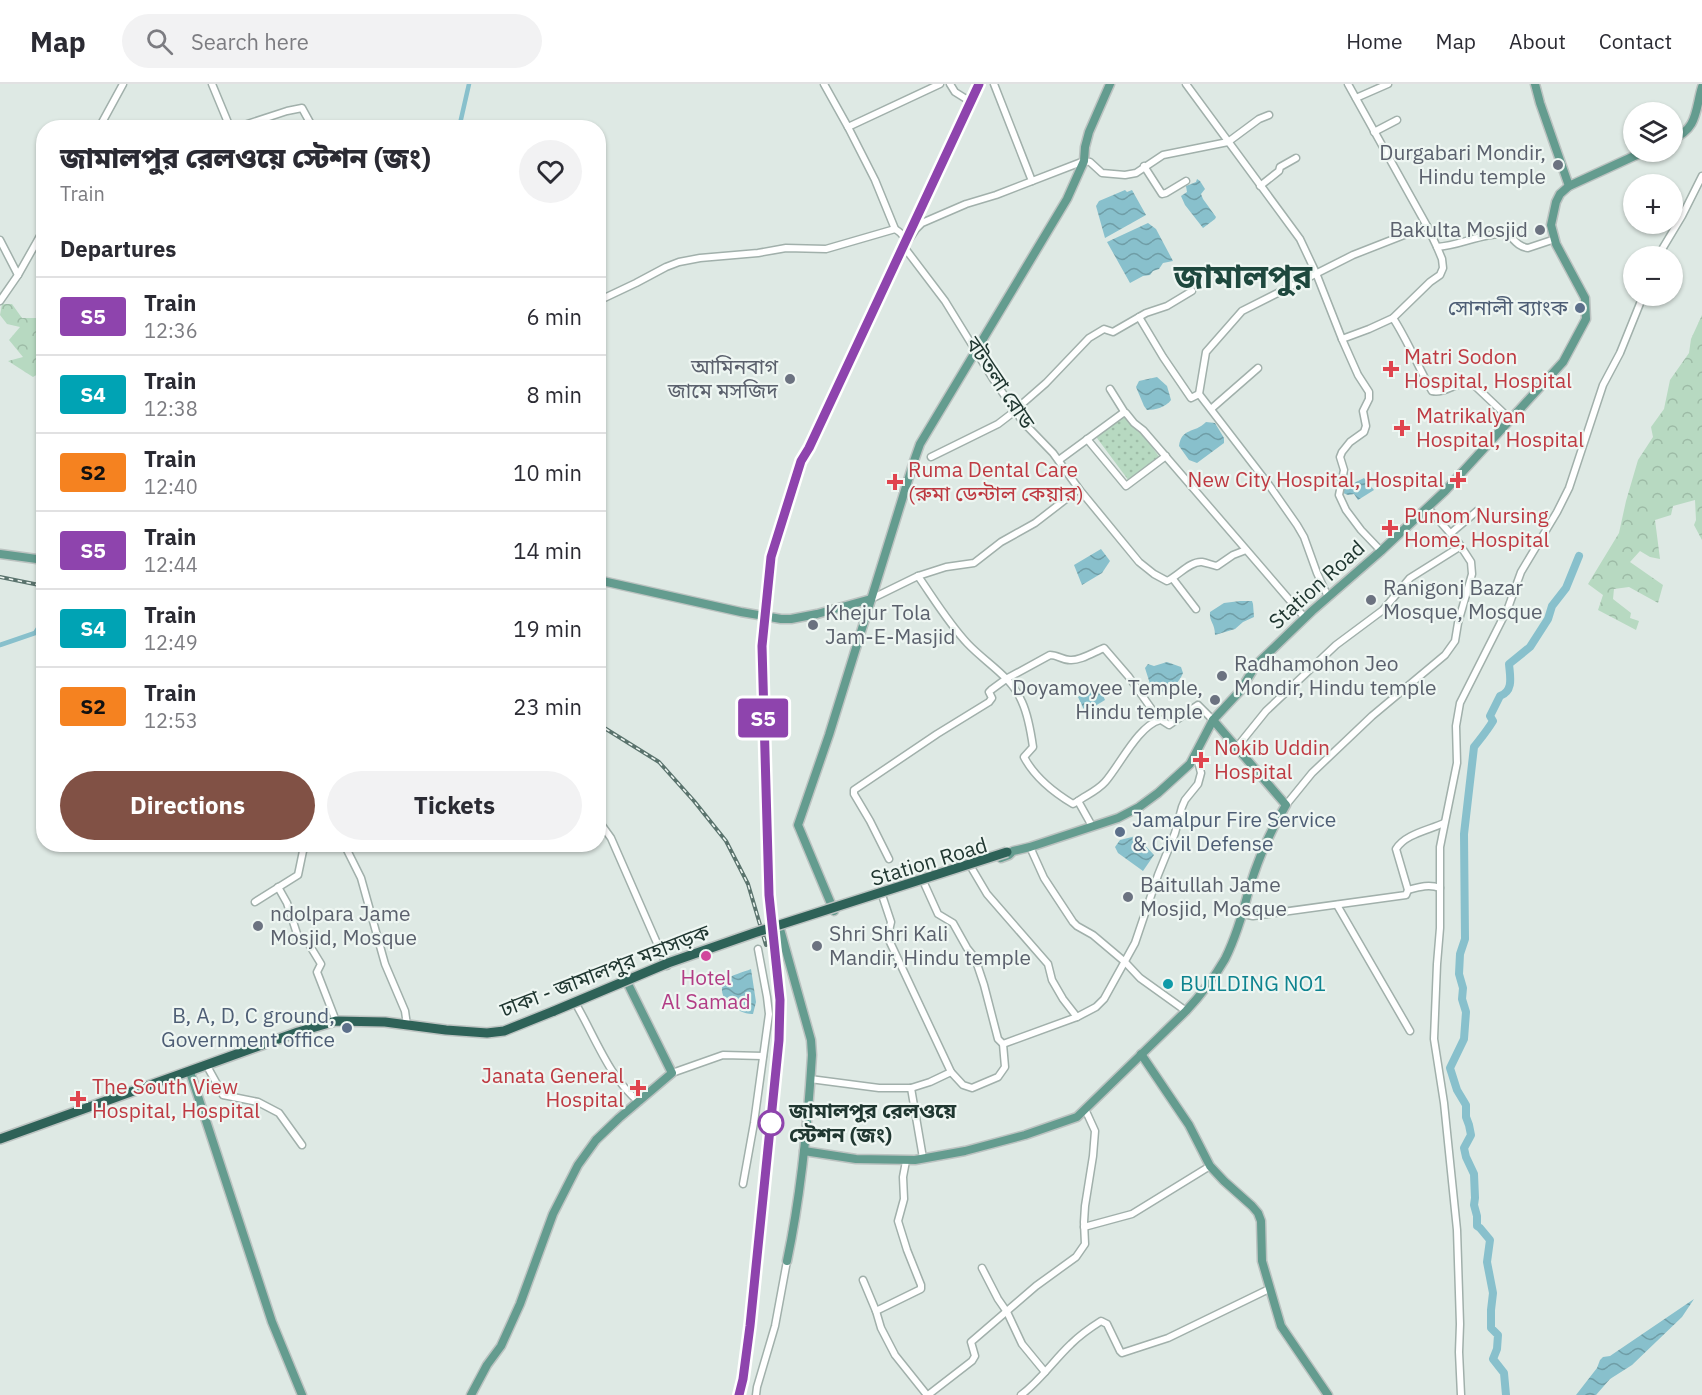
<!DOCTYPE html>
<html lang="en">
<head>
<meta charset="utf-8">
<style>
	:root { --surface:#fff; --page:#f2f2f3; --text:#2b2b33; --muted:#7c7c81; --line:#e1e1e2; --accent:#815145 }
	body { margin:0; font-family:"IBM Plex Sans","Noto Sans Bengali",sans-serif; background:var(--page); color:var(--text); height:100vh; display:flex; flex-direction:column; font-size:22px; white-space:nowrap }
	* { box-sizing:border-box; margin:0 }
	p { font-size:20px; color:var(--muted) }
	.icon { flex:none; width:33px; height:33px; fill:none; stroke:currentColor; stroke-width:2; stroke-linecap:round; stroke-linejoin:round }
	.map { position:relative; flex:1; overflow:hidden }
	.panel { position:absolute; left:36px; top:36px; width:570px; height:732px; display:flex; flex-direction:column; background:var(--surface); border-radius:24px; box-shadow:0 2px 4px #0004 }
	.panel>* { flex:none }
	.badge { padding:0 12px; border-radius:4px; font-size:21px; line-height:39px }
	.tools { position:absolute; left:1623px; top:18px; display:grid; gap:12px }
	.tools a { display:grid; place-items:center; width:60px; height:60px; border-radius:50%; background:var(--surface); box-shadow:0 2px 4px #0004; font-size:30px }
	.map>.badge { position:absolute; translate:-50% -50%; box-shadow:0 0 0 3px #fff }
	h2 { padding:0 24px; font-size:22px; line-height:54px }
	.round { display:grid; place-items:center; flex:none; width:63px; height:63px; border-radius:32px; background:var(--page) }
	.headline { display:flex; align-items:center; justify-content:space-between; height:102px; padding:0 24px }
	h1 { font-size:28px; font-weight:800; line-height:45px }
	.button { display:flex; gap:12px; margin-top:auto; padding:12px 24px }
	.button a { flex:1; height:69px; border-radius:36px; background:var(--accent); color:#fff; font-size:24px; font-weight:800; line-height:69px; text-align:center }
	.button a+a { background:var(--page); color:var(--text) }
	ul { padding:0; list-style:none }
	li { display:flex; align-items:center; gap:18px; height:78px; padding:0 24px; border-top:2px solid var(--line) }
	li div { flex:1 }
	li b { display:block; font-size:22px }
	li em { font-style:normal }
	li .badge { min-width:66px; font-weight:700; text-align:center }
	header { display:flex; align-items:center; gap:36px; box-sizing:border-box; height:84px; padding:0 30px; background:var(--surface); border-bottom:2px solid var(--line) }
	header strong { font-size:28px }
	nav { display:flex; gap:33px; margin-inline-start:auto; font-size:21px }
	.search { width:420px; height:54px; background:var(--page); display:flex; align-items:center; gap:15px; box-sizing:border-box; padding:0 21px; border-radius:33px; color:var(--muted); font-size:22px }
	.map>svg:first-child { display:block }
	.forest { fill:url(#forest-crowns) }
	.park { fill:url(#park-dots) }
	.water { fill:url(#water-waves) }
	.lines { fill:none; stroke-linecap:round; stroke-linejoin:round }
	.canal { stroke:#88c0cc; stroke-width:4.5 }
	.river { stroke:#88c0cc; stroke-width:8 }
	.minor-casing { stroke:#a1b0ab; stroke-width:9 }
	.major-casing { stroke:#bcc3c1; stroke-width:11 }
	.highway-casing { stroke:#bcc3c1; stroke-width:12 }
	.minor { stroke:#fff; stroke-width:6 }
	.major { stroke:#649c8f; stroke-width:8 }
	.highway { stroke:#2e6258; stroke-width:9 }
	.rail-casing { stroke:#5a736d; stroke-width:4 }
	.rail { stroke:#eef6f2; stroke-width:1.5; stroke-dasharray:4.5; stroke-linecap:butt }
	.highway-bridge-casing { stroke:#bcc3c1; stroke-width:12; stroke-linecap:butt }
	.highway-bridge { stroke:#2e6258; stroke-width:9 }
	.line-casing { stroke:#fff; stroke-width:14 }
	.line { stroke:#8e44ad; stroke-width:9 }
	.worship-dot { fill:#6b7280; stroke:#eef6f2; stroke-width:2 }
	.service-dot { fill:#5c6f8a; stroke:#eef6f2; stroke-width:2 }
	.health-dot { fill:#e0444e; stroke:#eef6f2; stroke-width:2 }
	.hotel-dot { fill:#d1479c; stroke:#eef6f2; stroke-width:2 }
	.culture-dot { fill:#0f9aa8; stroke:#eef6f2; stroke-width:2 }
	.stop-dot { fill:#fff; stroke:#8e44ad; stroke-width:3 }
	.labels { text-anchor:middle; stroke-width:4.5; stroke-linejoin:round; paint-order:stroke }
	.worship-label { font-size:21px; fill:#5b616d; stroke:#eef6f2; text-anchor:start }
	.service-label { font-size:21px; fill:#4e5e75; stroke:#eef6f2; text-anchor:end }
	.health-label { font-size:21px; fill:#be3a42; stroke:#eef6f2; text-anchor:start }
	.street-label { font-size:21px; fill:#203731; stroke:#eef6f2 }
	.hotel-label { font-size:21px; fill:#b23c85; stroke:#eef6f2 }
	.culture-label { font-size:21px; fill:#0d838f; stroke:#eef6f2; text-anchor:start }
	.stop-label { font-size:21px; font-weight:bold; fill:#203731; stroke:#eef6f2; text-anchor:start }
	.town-label { font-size:33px; font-weight:bold; fill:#1e483e; stroke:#eef6f2 }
</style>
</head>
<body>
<header>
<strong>Map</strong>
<div class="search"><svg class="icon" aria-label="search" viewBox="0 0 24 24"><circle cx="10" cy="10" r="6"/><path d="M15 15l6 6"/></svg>Search here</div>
<nav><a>Home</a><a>Map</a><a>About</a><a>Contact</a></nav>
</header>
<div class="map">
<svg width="1702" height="1311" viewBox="0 0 1702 1311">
	<defs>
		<pattern id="forest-crowns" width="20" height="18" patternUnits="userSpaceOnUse" patternTransform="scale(1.5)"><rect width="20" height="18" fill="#b7d9c1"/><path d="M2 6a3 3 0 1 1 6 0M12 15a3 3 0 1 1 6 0" fill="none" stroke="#9dbba6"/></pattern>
		<pattern id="park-dots" width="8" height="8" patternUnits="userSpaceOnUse" patternTransform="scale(1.5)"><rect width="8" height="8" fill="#b7d9c1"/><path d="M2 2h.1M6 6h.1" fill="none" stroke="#9dbba6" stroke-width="1.8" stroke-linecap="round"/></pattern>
		<pattern id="water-waves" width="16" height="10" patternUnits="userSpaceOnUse" patternTransform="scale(1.5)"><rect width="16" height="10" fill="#88c0cc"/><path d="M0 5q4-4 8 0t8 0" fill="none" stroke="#6f9da6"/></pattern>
	</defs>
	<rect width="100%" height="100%" fill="#dee9e4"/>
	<g class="forest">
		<path d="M2 220H12L22 234H43V287L33 293 8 277 23 273 9 256 20 243 7 240 0 231Z"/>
		<path d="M1702 231V456L1694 441 1696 436 1695 416 1673 422 1671 431 1655 436 1660 475 1650 473 1640 467 1630 478 1663 501 1658 519 1629 503 1614 505 1613 515 1631 529 1630 534 1639 537 1636 546 1598 526 1603 511 1588 500 1619 449 1626 417 1638 376 1653 353 1651 343 1664 325 1670 296 1689 269 1691 255Z"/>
	</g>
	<path class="park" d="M1125 326 1160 374 1129 397 1094 350Z"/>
	<g class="water">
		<path d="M1197 95 1200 97 1205 105 1201 110 1203 115 1216 133 1215 135 1203 144 1185 121 1181 112 1187 108 1186 102 1196 98Z"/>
		<path d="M1125 106 1127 108 1132 106 1146 131 1105 154 1096 122 1099 117Z"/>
		<path d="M1148 139 1156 145 1173 177 1163 179 1159 185 1153 187 1150 191 1143 192 1130 199 1107 158Z"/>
		<path d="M1157 293 1167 302 1171 316C1166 323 1155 326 1147 326L1144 322 1136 303 1139 297Z"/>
		<path d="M1206 338 1215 339 1224 354V359L1197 379 1189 376 1179 362C1182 343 1194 350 1206 338Z"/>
		<path d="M1364 394 1374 406 1358 416 1354 410 1348 411 1343 409 1344 403 1347 396 1354 399Z"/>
		<path d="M1101 465 1110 477 1102 489 1082 501 1074 481Z"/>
		<path d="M1240 517H1252L1253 520 1254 533 1243 538 1235 545 1215 551C1215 539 1209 538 1210 528L1224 519Z"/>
		<path d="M1167 578 1181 583 1183 589C1178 600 1172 606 1160 609L1151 603 1145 584 1148 580 1154 582Z"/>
		<path d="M1098 600 1105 616 1085 628 1078 613Z"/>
		<path d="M1136 752H1139L1140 756 1154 771 1143 787 1118 769 1115 763 1120 756Z"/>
		<path d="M751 885 756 918 753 930C739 931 713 913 725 897 730 891 744 888 751 885Z"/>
		<path d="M1694 1215 1682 1233 1632 1281 1610 1295 1596 1311H1576L1597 1284 1600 1276 1603 1273 1610 1272Z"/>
	</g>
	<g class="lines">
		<g class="canal">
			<path d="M459 44 469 0"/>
			<path d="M0 561 35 549 44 535"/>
		</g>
		<path class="river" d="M1506 1311 1504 1289 1493 1275 1497 1265 1498 1251 1491 1244V1226L1493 1209 1487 1178 1490 1156 1480 1144 1477 1142V1132L1474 1121 1475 1114 1474 1090 1466 1073 1464 1064 1471 1051 1469 1041 1466 1033V1021L1457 1006 1450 984 1464 955 1466 928 1462 915 1463 904 1459 890 1460 870 1465 855 1464 750 1474 663C1481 654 1487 647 1493 637L1490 632 1500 612C1514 607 1510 592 1509 580L1530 563 1548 535 1552 522 1566 504 1579 472"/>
		<g class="minor-casing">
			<g id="minor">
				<path d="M212 0 229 41 231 44"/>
				<path d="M824 0 848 43 875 96 895 145C903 150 906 154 904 163L945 217 993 295 1023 338 1053 369 1079 405 1139 478 1154 490 1167 497C1178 492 1190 477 1202 478 1207 479 1212 481 1217 482L1233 471 1246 466"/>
				<path d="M950 0 955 8 971 18"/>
				<path d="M994 0 1032 97"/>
				<path d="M1186 0 1300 155 1316 189 1342 255 1358 291 1369 308V315L1363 327 1366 342 1364 348 1350 358 1342 368 1340 373 1344 386 1339 411 1346 426 1361 446 1381 467"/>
				<path d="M1348 0 1427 142 1437 163C1461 162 1484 147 1509 151 1515 157 1519 163 1528 164L1555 155"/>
				<path d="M1356 14 1388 0"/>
				<path d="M848 43 940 0"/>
				<path d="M99 44 123 0"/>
				<path d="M235 44 287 27 302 24 313 44"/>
				<path d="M1374 48 1397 36"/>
				<path d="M1144 82 1162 110 1166 109 1186 97"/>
				<path d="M1260 102 1279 87 1280 83 1296 74"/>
				<path d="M0 156 18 191"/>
				<path d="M906 160 916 145 922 139 966 120 996 111 1084 77 1090 78 1102 89 1125 91 1136 89 1163 71 1228 58 1259 35 1269 31"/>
				<path d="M1658 172 1682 132 1702 92"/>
				<path d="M0 217 18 191 44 145"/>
				<path d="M598 217 636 199 666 183 679 178 700 174 758 169 786 164 826 165 895 145"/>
				<path d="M1139 233 1163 273 1191 314 1199 310 1269 401 1297 441 1304 453 1317 489 1328 513"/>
				<path d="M1393 234C1408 257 1418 283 1432 307 1446 310 1458 296 1472 299L1511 336"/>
				<path d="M1342 255 1369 245 1393 234 1430 198 1440 191 1443 184 1442 175 1437 163"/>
				<path d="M1110 305 1125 329"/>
				<path d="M1199 310 1206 268 1242 227 1353 171 1427 142"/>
				<path d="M1211 325 1258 284"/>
				<path d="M1015 326 1046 299 1089 254 1104 245 1113 248 1146 229 1167 222 1192 207"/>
				<path d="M1087 355 1126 402 1166 372"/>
				<path d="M931 373 998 340 1015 327"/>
				<path d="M1059 376 1123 329H1126L1134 339 1143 346 1305 534"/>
				<path d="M1451 449 1477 427"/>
				<path d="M918 492C934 515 949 540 968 560 986 579 1012 593 1022 618 1028 631 1031 649 1033 663L1024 673C1035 694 1053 708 1073 720L1078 717 1092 742"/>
				<path d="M1173 495 1196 525"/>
				<path d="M871 515 918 492 946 483 974 479 1001 458 1035 439 1079 405"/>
				<path d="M1237 663 1266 627 1336 561 1383 526 1410 494 1461 462"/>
				<path d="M1078 717C1087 711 1098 706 1105 698 1120 681 1138 642 1160 636"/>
				<path d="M1286 721 1312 689 1372 632 1445 571 1455 557 1458 539 1472 490 1471 478 1458 458 1428 424"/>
				<path d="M598 736 611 754 667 882"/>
				<path d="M344 760 361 794 385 880 405 927 407 941"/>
				<path d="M1030 763 1044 794 1073 838 1077 842 1093 851 1125 878 1140 894 1186 927"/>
				<path d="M889 775 870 737 854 710V706L937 650 989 618 992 614 989 608 991 606 1006 595 1050 571C1058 571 1062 576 1070 576 1080 577 1094 568 1104 564L1129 593 1158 634 1169 641 1198 621 1213 636"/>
				<path d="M971 783 987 810 1048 880 1052 896 1063 915 1077 933"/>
				<path d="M278 803 287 819 299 856 307 857 321 880 317 888 336 937"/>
				<path d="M1408 806C1419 803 1429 800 1440 804"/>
				<path d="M882 811 891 838 888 851 889 856 951 988 963 1001 972 1004 998 993 1005 983 1003 960 998 955 984 901 975 874 967 864 953 839 938 830 924 799"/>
				<path d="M255 818 298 791 303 767 308 760"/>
				<path d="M1337 821 1410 947"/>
				<path d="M1243 830 1253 832 1406 811 1408 806 1396 765C1405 750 1429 746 1444 739"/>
				<path d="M577 922C596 955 609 993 639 1018"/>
				<path d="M1003 960 1077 933 1096 923 1104 915 1135 859 1158 791 1175 749 1182 723 1185 716 1198 700 1201 689 1196 669"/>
				<path d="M207 982 223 1011 258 1018 279 1029 302 1061"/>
				<path d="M672 989 723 971 763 972"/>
				<path d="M810 995 879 1004H911L930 998 951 988"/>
				<path d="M911 1004 923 1074"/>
				<path d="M743 1100 754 1039 769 930 767 913 758 865"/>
				<path d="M1084 1143 1132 1130 1210 1082"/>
				<path d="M982 1184 998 1215 1007 1228 1022 1260 1045 1288"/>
				<path d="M863 1196 876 1227 881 1244 895 1271 927 1311"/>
				<path d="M876 1227 921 1205V1201L907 1166 898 1137 904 1115 903 1093 906 1077"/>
				<path d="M756 1311 757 1303 775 1242 787 1177"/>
				<path d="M928 1311 972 1277 975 1272 971 1258 1036 1202 1076 1173 1085 1160 1084 1138 1085 1122 1093 1072 1095 1047 1085 1025"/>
				<path d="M1021 1311C1041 1296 1053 1277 1071 1260 1080 1251 1090 1244 1101 1237L1107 1240 1120 1267 1122 1269 1168 1254 1269 1205"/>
				<path d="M1461 1311 1459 1268 1460 1240 1457 1146 1444 1019 1434 955 1437 880 1440 844V763L1457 679 1456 642 1460 619 1508 524 1521 488 1557 428 1569 404 1603 301 1620 269 1643 212"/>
			</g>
		</g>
		<g class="major-casing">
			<g id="major">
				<path d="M1535 0 1540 19 1569 102"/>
				<path d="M1672 55C1698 45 1695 26 1702 3"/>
				<path d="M0 470 44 476"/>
				<path d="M598 496 741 528 781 535H791L817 530 871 515"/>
				<path d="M1001 774 1009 771 1013 767 1030 763 1118 734 1139 723 1158 709 1190 680 1213 636 1240 607 1256 581 1312 527 1381 467 1445 407 1563 278 1586 235 1585 214 1556 160 1551 141 1556 118 1560 110 1569 102 1643 68"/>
				<path d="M834 827 798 741 829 651 914 377 920 360 1067 115 1084 77 1085 63 1089 48 1110 0"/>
				<path d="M780 845 811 956 812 971C808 1038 801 1111 787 1177"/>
				<path d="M1141 970 1189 1041 1210 1082 1224 1097 1252 1122 1258 1129 1261 1137 1262 1177 1281 1242 1328 1311"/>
				<path d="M190 988 272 1238 302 1311"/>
				<path d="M804 1067 856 1075 915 1076 965 1067 1025 1051 1077 1033 1186 927C1201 911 1214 894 1225 875 1236 853 1243 829 1249 805 1258 775 1270 747 1286 721L1213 636"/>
				<path d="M471 1311 487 1281 501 1262 520 1220 553 1130 578 1081 596 1056 619 1034 672 989 628 900"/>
			</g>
		</g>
		<g class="highway-casing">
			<path id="highway" d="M0 1055 298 948 336 937 385 938 446 946 487 949 504 947 554 927"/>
		</g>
		<use href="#minor" class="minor"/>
		<use href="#major" class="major"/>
		<use href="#highway" class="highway"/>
		<g class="rail-casing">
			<g id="rail">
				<path d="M0 493 44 502"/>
				<path d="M598 640 659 678 694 717 726 757 748 800 766 861"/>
				<path d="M739 1311 743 1295 750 1242 779 955 780 916 769 811 762 562 771 473 801 377 809 364 979 0"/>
			</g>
		</g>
		<use href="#rail" class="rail"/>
		<g class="highway-bridge-casing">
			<path id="highway-bridge" d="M554 927 668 879 754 849 1007 768"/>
		</g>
		<use href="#highway-bridge" class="highway-bridge"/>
	</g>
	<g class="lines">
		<g class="line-casing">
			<path id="line" d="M739 1311 743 1295 750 1242 779 956 780 916 769 811 762 562 771 473 801 377 809 364 979 0"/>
		</g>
		<use href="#line" class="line"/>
	</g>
	<g class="worship-dot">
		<circle cx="1558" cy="81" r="6"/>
		<circle cx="1540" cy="146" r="6"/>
		<circle cx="790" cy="295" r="6"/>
		<circle cx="1371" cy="516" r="6"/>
		<circle cx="813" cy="541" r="6"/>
		<circle cx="1222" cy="592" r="6"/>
		<circle cx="1215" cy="616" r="6"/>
		<circle cx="1128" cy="813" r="6"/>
		<circle cx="258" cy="842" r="6"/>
		<circle cx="817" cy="862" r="6"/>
	</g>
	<g class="service-dot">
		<circle cx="1580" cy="224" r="6"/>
		<circle cx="1120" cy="748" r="6"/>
		<circle cx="347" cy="944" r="6"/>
	</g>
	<g class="health-dot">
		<path d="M1388 276h6v6h6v6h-6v6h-6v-6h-6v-6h6z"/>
		<path d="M1399 335h6v6h6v6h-6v6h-6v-6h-6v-6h6z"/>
		<path d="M1455 387h6v6h6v6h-6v6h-6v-6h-6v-6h6z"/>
		<path d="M892 389h6v6h6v6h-6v6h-6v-6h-6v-6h6z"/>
		<path d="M1387 435h6v6h6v6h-6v6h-6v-6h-6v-6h6z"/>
		<path d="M1198 667h6v6h6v6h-6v6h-6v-6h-6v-6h6z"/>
		<path d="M635 995h6v6h6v6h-6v6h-6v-6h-6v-6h6z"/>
		<path d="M75 1006h6v6h6v6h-6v6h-6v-6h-6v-6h6z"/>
	</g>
	<circle class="hotel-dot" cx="706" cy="872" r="6"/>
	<circle class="culture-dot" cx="1168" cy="900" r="6"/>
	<circle class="stop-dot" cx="771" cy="1039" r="12"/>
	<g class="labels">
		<g class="worship-label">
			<text x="1546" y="76" text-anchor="end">Durgabari Mondir,<tspan x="1546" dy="24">Hindu temple</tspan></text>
			<text x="1528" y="153" text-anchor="end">Bakulta Mosjid</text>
			<text x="778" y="290" text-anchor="end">আমিনবাগ<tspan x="778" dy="24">জামে মসজিদ</tspan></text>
			<text x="1383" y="511">Ranigonj Bazar<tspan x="1383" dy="24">Mosque, Mosque</tspan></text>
			<text x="825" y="536">Khejur Tola<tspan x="825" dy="24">Jam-E-Masjid</tspan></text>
			<text x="1234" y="587">Radhamohon Jeo<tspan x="1234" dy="24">Mondir, Hindu temple</tspan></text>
			<text x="1203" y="611" text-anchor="end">Doyamoyee Temple,<tspan x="1203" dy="24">Hindu temple</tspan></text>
			<text x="1140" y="808">Baitullah Jame<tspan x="1140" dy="24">Mosjid, Mosque</tspan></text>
			<text x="270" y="837">ndolpara Jame<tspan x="270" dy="24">Mosjid, Mosque</tspan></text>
			<text x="829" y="857">Shri Shri Kali<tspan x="829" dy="24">Mandir, Hindu temple</tspan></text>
		</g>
		<g class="service-label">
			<text x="1568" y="231">সোনালী ব্যাংক</text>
			<text x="1132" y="743" text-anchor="start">Jamalpur Fire Service<tspan x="1132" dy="24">&amp; Civil Defense</tspan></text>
			<text x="335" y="939">B, A, D, C ground,<tspan x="335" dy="24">Government office</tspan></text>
		</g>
		<g class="health-label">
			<text x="1404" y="280">Matri Sodon<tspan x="1404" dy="24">Hospital, Hospital</tspan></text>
			<text x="1416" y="339">Matrikalyan<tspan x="1416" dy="24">Hospital, Hospital</tspan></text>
			<text x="908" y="393">Ruma Dental Care<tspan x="908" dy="24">(রুমা ডেন্টাল কেয়ার)</tspan></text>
			<text x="1444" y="403" text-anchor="end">New City Hospital, Hospital</text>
			<text x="1404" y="439">Punom Nursing<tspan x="1404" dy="24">Home, Hospital</tspan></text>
			<text x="1214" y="671">Nokib Uddin<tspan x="1214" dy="24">Hospital</tspan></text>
			<text x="624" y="999" text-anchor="end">Janata General<tspan x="624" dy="24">Hospital</tspan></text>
			<text x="92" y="1010">The South View<tspan x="92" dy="24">Hospital, Hospital</tspan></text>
		</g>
		<g class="street-label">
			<text transform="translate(1000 299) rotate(56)" y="7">বটতলা রোড</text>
			<text transform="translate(1317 501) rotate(-42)" y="7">Station Road</text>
			<text transform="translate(929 778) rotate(-17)" y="7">Station Road</text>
			<text transform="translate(605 887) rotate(-21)" y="7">ঢাকা - জামালপুর মহাসড়ক</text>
		</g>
		<g class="hotel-label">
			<text x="706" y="901">Hotel<tspan x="706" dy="24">Al Samad</tspan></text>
		</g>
		<g class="culture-label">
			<text x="1180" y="907">BUILDING NO1</text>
		</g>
		<g class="stop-label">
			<text x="789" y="1034">জামালপুর রেলওয়ে<tspan x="789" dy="24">স্টেশন (জং)</tspan></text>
		</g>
		<g class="town-label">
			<text x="1243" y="204">জামালপুর</text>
		</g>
	</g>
</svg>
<div class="tools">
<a><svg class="icon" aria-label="layers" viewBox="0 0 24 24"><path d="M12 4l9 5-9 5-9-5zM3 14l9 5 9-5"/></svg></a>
<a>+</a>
<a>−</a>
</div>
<b class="badge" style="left:763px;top:634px;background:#8e44ad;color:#fff">S5</b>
<section class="panel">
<div class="headline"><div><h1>জামালপুর রেলওয়ে স্টেশন (জং)</h1><p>Train</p></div><a class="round"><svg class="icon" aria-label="heart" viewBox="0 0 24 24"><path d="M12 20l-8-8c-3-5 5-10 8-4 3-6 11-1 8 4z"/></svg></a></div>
<h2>Departures</h2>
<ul>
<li><span class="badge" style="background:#8e44ad;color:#fff">S5</span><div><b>Train</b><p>12:36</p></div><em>6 min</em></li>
<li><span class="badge" style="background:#00a3b4;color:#fff">S4</span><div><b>Train</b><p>12:38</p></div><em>8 min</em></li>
<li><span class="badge" style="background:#f58220;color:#111">S2</span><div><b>Train</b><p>12:40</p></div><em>10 min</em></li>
<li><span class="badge" style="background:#8e44ad;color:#fff">S5</span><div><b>Train</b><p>12:44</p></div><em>14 min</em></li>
<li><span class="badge" style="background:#00a3b4;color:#fff">S4</span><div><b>Train</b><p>12:49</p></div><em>19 min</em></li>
<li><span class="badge" style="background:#f58220;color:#111">S2</span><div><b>Train</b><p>12:53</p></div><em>23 min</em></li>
</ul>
<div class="button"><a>Directions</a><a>Tickets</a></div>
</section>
</div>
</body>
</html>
